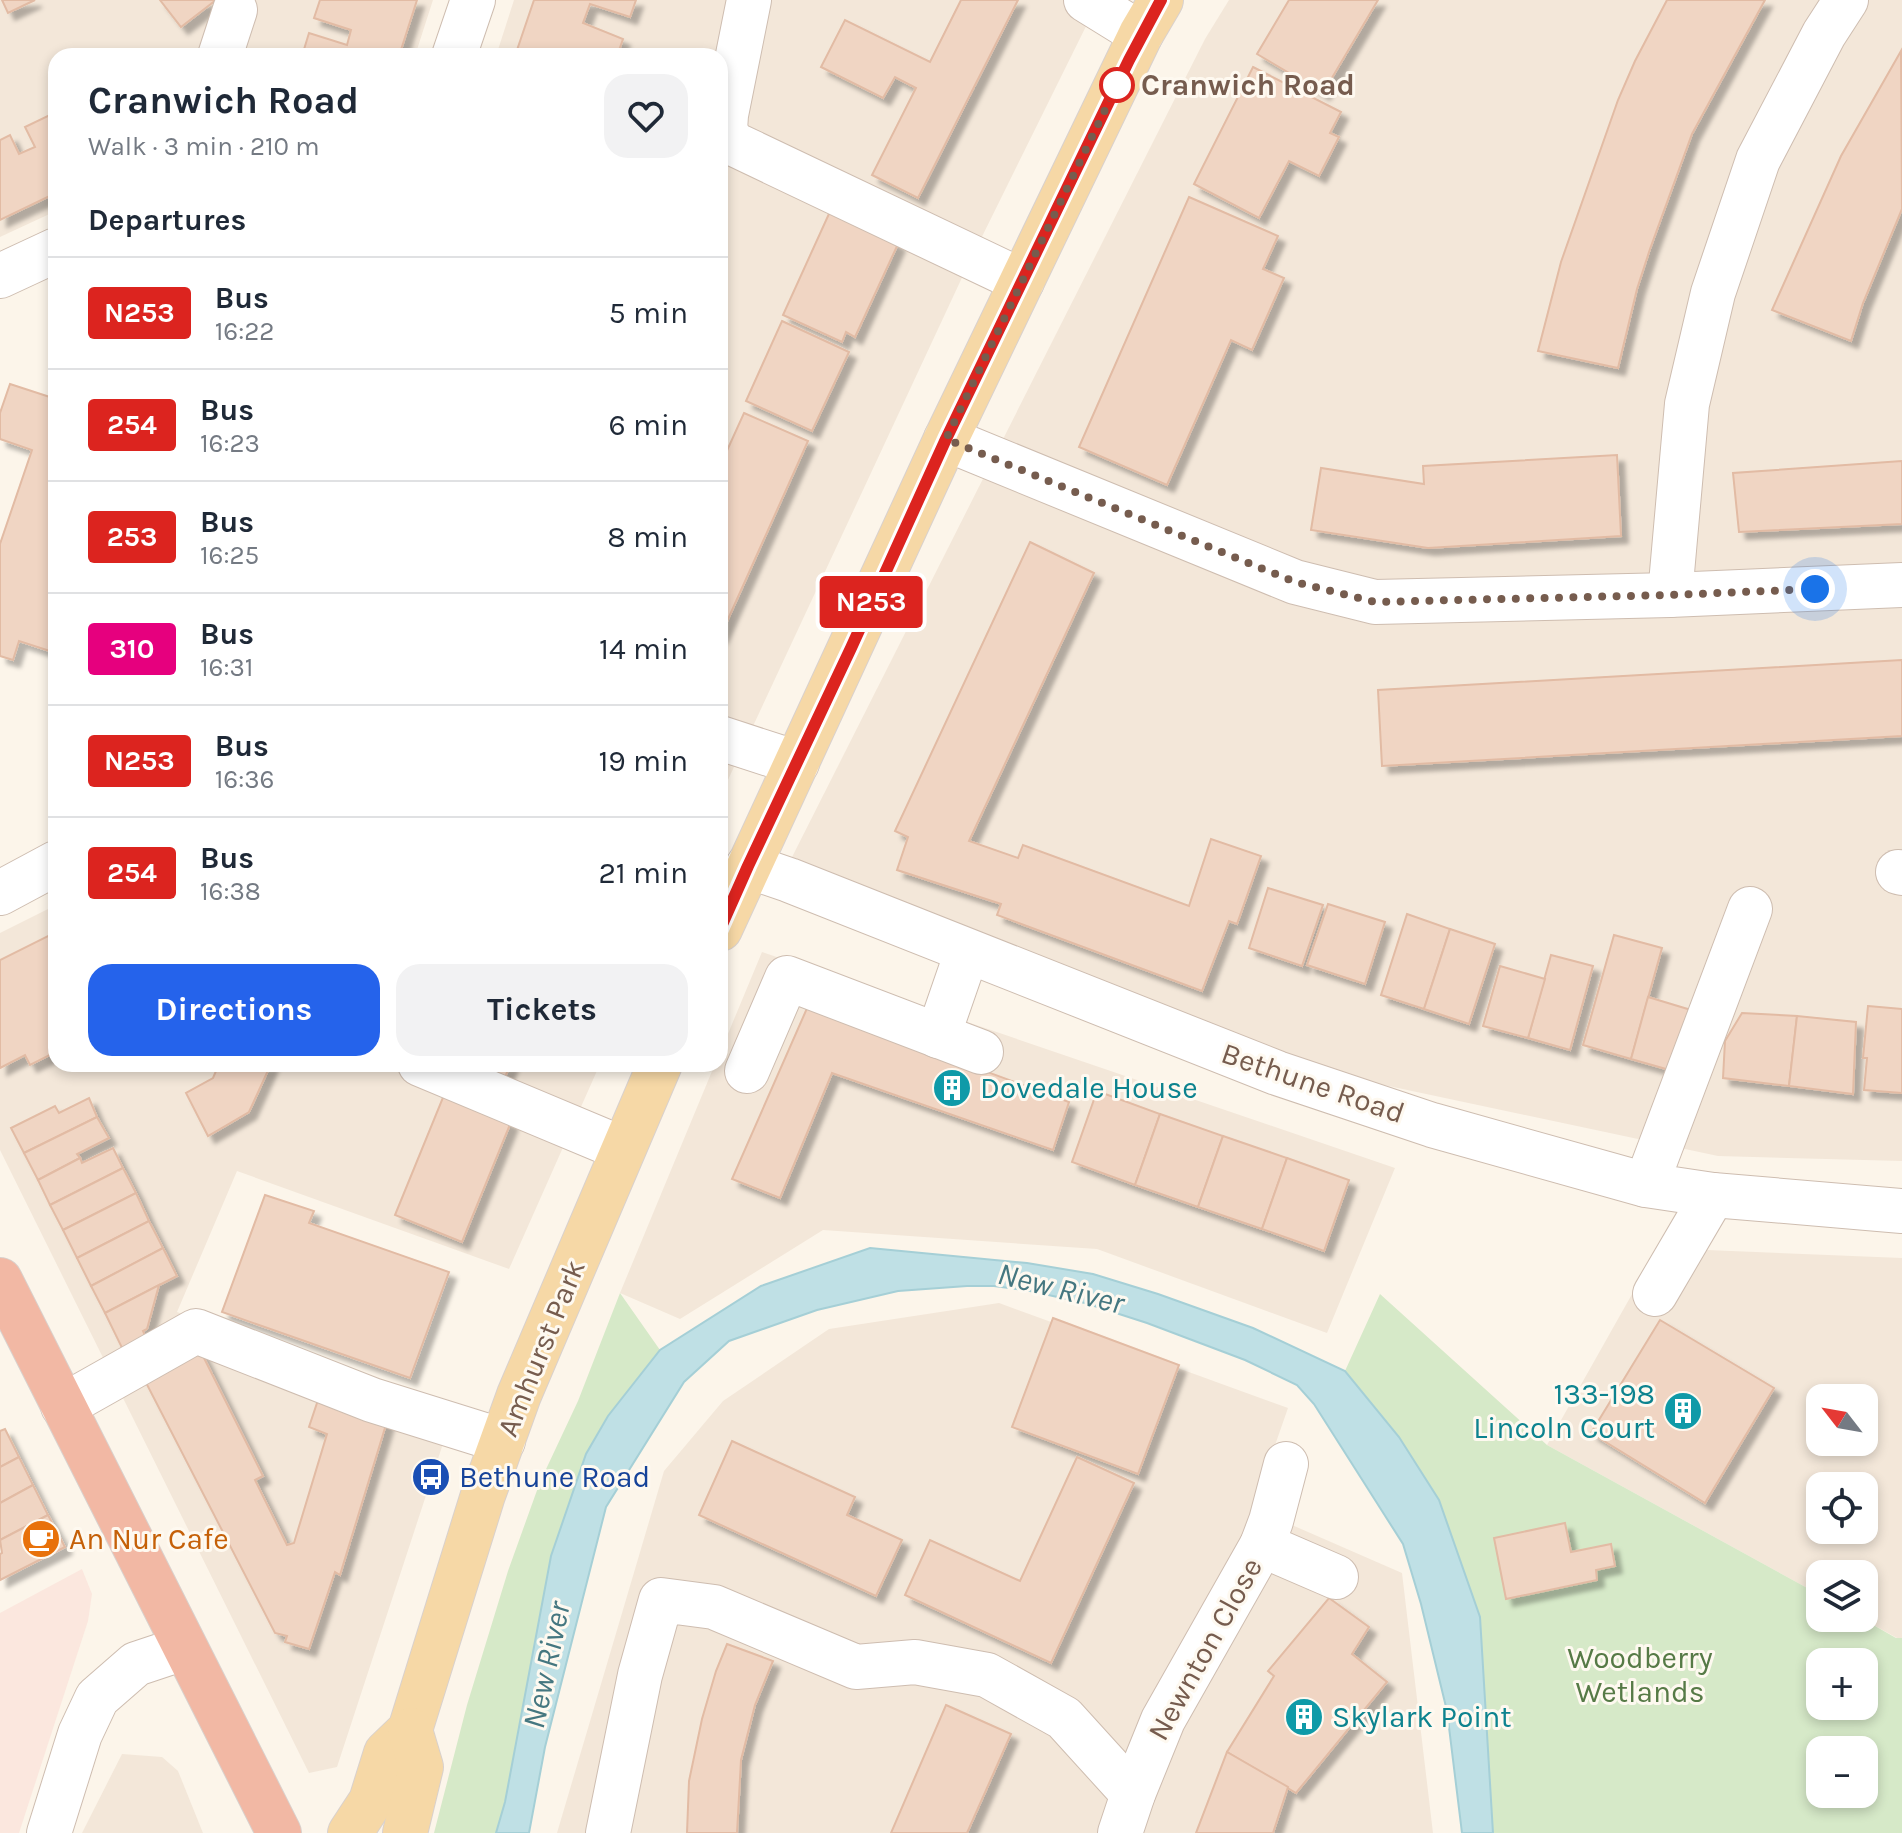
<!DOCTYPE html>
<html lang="en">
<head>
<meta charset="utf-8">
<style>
	:root { --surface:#fff; --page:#f2f2f3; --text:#1f2937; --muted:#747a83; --line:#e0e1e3; --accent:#2563eb }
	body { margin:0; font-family:Karla,sans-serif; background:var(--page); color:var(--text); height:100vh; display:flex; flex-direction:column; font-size:30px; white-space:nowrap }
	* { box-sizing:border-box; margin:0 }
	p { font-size:26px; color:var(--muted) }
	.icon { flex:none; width:44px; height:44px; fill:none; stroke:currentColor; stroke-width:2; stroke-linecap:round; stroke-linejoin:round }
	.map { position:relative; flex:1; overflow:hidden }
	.details { position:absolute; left:48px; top:48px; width:680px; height:1024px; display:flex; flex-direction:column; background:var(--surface); border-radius:24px; box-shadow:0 4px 12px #0003 }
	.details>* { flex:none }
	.badge { padding:0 16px; border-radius:6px; font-size:28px; line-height:52px }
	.needle { width:52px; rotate:301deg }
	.controls { position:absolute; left:1806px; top:1384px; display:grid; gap:16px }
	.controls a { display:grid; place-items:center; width:72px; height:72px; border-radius:16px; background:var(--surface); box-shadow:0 4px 12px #0003; font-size:40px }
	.you { position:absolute; width:40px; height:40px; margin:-20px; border:6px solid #fff; border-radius:50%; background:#1a73e8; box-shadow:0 0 0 12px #1a73e833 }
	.map>.badge { position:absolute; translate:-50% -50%; box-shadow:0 0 0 4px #fff }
	h2 { padding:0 40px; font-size:30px; line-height:72px }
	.round { display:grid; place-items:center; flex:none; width:84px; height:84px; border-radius:24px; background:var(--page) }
	.overview { display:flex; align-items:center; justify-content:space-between; height:136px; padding:0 40px }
	h1 { font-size:38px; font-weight:700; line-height:60px }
	.cta { display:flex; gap:16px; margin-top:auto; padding:16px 40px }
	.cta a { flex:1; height:92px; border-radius:24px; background:var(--accent); color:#fff; font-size:32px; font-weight:700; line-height:92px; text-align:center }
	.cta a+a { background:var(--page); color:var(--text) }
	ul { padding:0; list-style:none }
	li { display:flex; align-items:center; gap:24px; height:112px; padding:0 40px; border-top:2px solid var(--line) }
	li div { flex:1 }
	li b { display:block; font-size:30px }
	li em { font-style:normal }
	li .badge { min-width:88px; font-weight:700; text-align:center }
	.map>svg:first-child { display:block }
	.residential { fill:#f3e7d9; fill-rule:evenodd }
	.commercial { fill:#fbe7de }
	.green { fill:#d6e9c8; fill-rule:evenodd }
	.water { fill:#bfe0e5; stroke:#a5cfd6; stroke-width:2 }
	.building { fill:#f0d5c3; stroke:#e2bba4; stroke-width:2; filter:url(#shadow) }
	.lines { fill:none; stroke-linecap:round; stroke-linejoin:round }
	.minor-casing { stroke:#cebdb0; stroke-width:46 }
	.major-casing { stroke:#d9d1cd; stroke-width:46 }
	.highway-casing { stroke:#d9d1cd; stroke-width:46 }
	.minor { stroke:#fff; stroke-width:44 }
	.major { stroke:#f6d8a6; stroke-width:44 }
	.highway { stroke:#f2b8a4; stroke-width:44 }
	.line-casing { stroke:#fff; stroke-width:18 }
	.line { stroke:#dc241f; stroke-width:12 }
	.walk { stroke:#765c4e; stroke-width:8; stroke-dasharray:0 14.4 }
	.stop-dot { fill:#fff; stroke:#dc241f; stroke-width:4 }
	.labels { text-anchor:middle; stroke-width:6; stroke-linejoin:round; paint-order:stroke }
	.stop-label { font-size:30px; font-weight:bold; fill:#765c4e; stroke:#fef9f0; text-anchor:start }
	.street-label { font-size:30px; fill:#765c4e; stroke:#fef9f0 }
	.culture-label { font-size:30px; fill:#0d838f; stroke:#fef9f0; text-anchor:start }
	.transit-label { font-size:30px; fill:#164399; stroke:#fef9f0; text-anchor:start }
	.food-label { font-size:30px; fill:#c56008; stroke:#fef9f0; text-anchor:start }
	.park-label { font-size:30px; fill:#567a46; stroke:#fef9f0 }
	.water-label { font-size:32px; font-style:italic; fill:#457780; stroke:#fef9f0 }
</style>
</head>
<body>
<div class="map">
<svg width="1902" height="1833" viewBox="0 0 1902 1833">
	<defs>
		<filter id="shadow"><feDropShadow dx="7" dy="7" stdDeviation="2" flood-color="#0004"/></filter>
	</defs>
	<rect width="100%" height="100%" fill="#fcf5ea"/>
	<g class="residential">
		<path d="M0 0H433L415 56H56V211L0 237Z"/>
		<path d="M514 0H1099L966 269 720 797V56H496Z"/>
		<path d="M1229 0H1902V1161L1718 1156 1304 1068 788 865 1205 39Z"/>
		<path d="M56 905V1064H600L509 1269 237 1171 177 1312 454 1410 337 1767 309 1773 0 1150V933Z"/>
		<path d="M762 952 1395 1168 1327 1333 1097 1249 823 1230 680 1319 620 1293 715 1064H720V1053Z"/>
		<path d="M1658 1248 1902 1258V1638H1897L1861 1618H1864V1574H1820V1595L1547 1445ZM1820 1398H1864V1442H1820ZM1820 1486H1864V1530H1820Z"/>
		<path d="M999 1303 1288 1408 1253 1508 1402 1573 1433 1833H557L664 1471 723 1401 829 1329Z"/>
		<path d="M122 1754 162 1757 178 1771 203 1833H82Z"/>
	</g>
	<path class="commercial" d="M82 1569 92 1594 88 1621 19 1833H0V1613Z"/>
	<g class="green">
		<path d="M620 1293 660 1350 609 1416 586 1454 551 1556 505 1802 496 1833H434L467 1705 508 1571 540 1482 578 1401Z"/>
		<path d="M1380 1294 1547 1445 1820 1595V1618H1861L1896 1638H1902V1833H1493L1480 1616 1439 1500 1399 1437 1345 1371ZM1820 1662H1864V1706H1820ZM1820 1750H1864V1794H1820Z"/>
	</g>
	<path class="water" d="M870 1248 1027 1263 1093 1274 1158 1294 1253 1328 1345 1371 1399 1437 1439 1500 1480 1617 1493 1833H1462L1447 1711 1421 1604 1403 1544 1314 1404 1297 1385 1245 1360 1147 1323 1085 1303 1030 1291 994 1286H967L898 1291 817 1310 729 1341 684 1382 606 1507 545 1747 529 1833H496L505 1802 551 1556 586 1454 608 1416 660 1350 761 1286Z"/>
	<g class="building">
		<path d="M2 0H35L8 13Z"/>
		<path d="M160 0H216L181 27Z"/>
		<path d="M320 0H417L399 56H302L309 33 347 45 351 30 314 18Z"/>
		<path d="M534 0H636L630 17 590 4 583 23 623 39 617 56H515Z"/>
		<path d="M961 0H1018L918 198 872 175 916 88 895 77 883 98 821 67 845 20 930 62Z"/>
		<path d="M1289 0H1378L1323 93 1257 54Z"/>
		<path d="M1667 0H1765L1692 134 1650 249 1637 289 1618 368 1538 351 1561 262 1618 100 1635 61Z"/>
		<path d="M1901 51 1902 209 1863 303 1851 341 1772 310 1841 156Z"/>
		<path d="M1253 67 1341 112 1330 133 1339 137 1319 176 1289 161 1259 218 1194 184Z"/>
		<path d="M56 112V193L0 220V140L10 135 19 154 35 147 25 127Z"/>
		<path d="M1189 197 1278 236 1263 269 1284 278 1252 350 1231 340 1167 485 1079 447Z"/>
		<path d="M833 205 898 244 855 337 846 332 842 342 783 315Z"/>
		<path d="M782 321 849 352 812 431 746 401Z"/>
		<path d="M10 384 56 399V407L53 416 56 417V653L19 641 13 660 0 656V544L32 450 0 439V413Z"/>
		<path d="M744 413 808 441 720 637V466Z"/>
		<path d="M1617 455 1621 536 1428 548 1311 530 1321 468 1424 484 1423 466Z"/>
		<path d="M1902 461V524L1739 532 1733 473Z"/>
		<path d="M1030 542 1094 573 969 841 1018 858 1023 845 1189 906 1211 839 1261 856 1237 924 1229 921 1202 991 997 915 1001 904 897 870 908 837 895 831Z"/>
		<path d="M1902 660V736L1382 766 1378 690Z"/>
		<path d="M1268 888 1323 905 1302 966 1249 948Z"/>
		<path d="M1328 904 1385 922 1365 984 1307 965Z"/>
		<path d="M1407 914 1450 929 1424 1009 1381 995Z"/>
		<path d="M1450 929 1495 944 1469 1024 1424 1009Z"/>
		<path d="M56 932V1052L30 1065 25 1055 0 1068V960Z"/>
		<path d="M1614 935 1662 948 1631 1059 1583 1045Z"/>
		<path d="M1551 955 1593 966 1570 1050 1528 1038Z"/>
		<path d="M1500 966 1545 979 1528 1038 1483 1026Z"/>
		<path d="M1648 997 1691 1010 1673 1071 1631 1059Z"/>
		<path d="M808 1006 1069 1102 1053 1150 832 1073 780 1198 732 1179Z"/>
		<path d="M1868 1006 1902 1009V1093L1864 1090 1867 1058H1863Z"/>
		<path d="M1742 1013 1797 1016 1789 1086 1723 1078 1725 1041Z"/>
		<path d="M1797 1016 1856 1022 1853 1094 1789 1086Z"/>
		<path d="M219 1064H271L249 1112 208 1136 186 1093 213 1078Z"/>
		<path d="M465 1064H511L503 1081Z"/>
		<path d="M1097 1091 1160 1114 1135 1185 1072 1162Z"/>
		<path d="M444 1095 511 1122 462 1242 395 1215Z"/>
		<path d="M89 1098 97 1117 24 1153 11 1128 55 1106 59 1113Z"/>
		<path d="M1160 1114 1223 1136 1198 1207 1135 1185Z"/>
		<path d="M97 1117 109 1138 77 1154 80 1158 38 1180 24 1153Z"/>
		<path d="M1223 1136 1287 1158 1262 1229 1198 1207Z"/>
		<path d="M113 1148 123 1168 50 1205 38 1180 80 1158 82 1163Z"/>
		<path d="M1287 1158 1349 1180 1324 1251 1262 1229Z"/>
		<path d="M123 1168 136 1193 63 1230 50 1205Z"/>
		<path d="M136 1193 149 1221 77 1258 63 1230Z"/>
		<path d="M265 1195 314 1211 309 1223 449 1272 410 1378 222 1312Z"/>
		<path d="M149 1221 163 1248 91 1286 77 1258Z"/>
		<path d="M163 1248 177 1276 105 1313 91 1286Z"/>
		<path d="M159 1285 147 1329 143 1331 148 1342 125 1354 105 1313Z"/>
		<path d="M1053 1318 1179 1365 1138 1474 1012 1427Z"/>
		<path d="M1660 1320 1774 1388 1705 1503 1591 1433Z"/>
		<path d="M197 1344 263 1476 255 1480 287 1545 294 1543 327 1434 309 1427 319 1397 388 1418 340 1575 335 1572 309 1649 285 1642 287 1636 275 1633 141 1373Z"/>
		<path d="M5 1429 19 1457 0 1467V1431Z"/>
		<path d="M732 1441 855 1497 847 1515 902 1540 876 1596 699 1515Z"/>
		<path d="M19 1457 33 1485 0 1503V1467Z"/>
		<path d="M1077 1457 1134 1483 1051 1663 905 1595 930 1540 1020 1581Z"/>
		<path d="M33 1485 48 1515 0 1540V1503Z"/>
		<path d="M48 1515 65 1547 0 1580V1554L2 1553 0 1540Z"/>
		<path d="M1565 1523 1571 1552 1611 1544 1615 1566 1596 1570 1597 1580 1506 1599 1494 1538Z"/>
		<path d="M1329 1598 1369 1627 1352 1654 1387 1682 1296 1793 1227 1752 1274 1676 1268 1671Z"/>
		<path d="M727 1644 773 1661 755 1705 741 1760 737 1833H687L689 1781 702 1719 716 1671Z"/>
		<path d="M946 1705 1011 1734 967 1833H891Z"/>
		<path d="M1227 1752 1288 1787 1273 1833H1196Z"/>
	</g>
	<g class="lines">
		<g class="minor-casing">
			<g id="minor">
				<path d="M749 0 726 115 725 130 732 143 1022 281"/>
				<path d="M1086 0 1141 34"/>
				<path d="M220 56 235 10"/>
				<path d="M454 56 473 0"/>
				<path d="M0 276 56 250"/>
				<path d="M946 439 1295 582 1375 602 1670 595 1902 585"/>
				<path d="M1670 595 1687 404 1713 293 1758 160 1824 34 1846 0"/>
				<path d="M720 738 797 763"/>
				<path d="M748 866 789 880 1277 1073 1432 1125 1646 1185 1713 1195 1902 1211"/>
				<path d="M1898 872 1902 873"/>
				<path d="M0 893 56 863"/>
				<path d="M938 1036 967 952"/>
				<path d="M420 1064 623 1149"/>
				<path d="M747 1071 787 978 981 1052"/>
				<path d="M1646 1185 1750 909"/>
				<path d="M1655 1294 1713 1195"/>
				<path d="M63 1406 196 1331 372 1400 503 1441"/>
				<path d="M1262 1545 1336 1577"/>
				<path d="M49 1833 80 1734 97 1698 136 1664 184 1648"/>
				<path d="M608 1833 640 1675 661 1600 714 1607 856 1667 915 1662 987 1675 1064 1718 1133 1794"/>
				<path d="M1120 1833 1133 1794 1163 1720 1262 1545 1271 1521 1286 1464"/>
			</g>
		</g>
		<g class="major-casing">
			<g id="major">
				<path d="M720 929 946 439 1141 34 1161 0"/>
				<path d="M350 1833 371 1801 386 1753 410 1730 483 1495 519 1395 660 1064"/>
				<path d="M405 1833 421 1767 410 1730"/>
			</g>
		</g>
		<g class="highway-casing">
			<path id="highway" d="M0 1280 279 1833"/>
		</g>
		<use href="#minor" class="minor"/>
		<use href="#major" class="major"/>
		<use href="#highway" class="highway"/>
	</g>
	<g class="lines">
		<g class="line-casing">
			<path id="line" d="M720 929 748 866 851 648 946 439 1129 60 1161 0"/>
		</g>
		<use href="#line" class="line"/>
		<path class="walk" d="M1117 85 946 439 1295 582 1375 602 1670 595 1815 589"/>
	</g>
	<defs>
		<g id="building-disc" transform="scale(2)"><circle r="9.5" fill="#0f9aa8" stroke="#fef9f0"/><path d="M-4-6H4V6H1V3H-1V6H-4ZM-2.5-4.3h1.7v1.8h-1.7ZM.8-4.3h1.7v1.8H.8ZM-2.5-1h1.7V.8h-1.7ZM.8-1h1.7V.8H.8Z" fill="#fff"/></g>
		<g id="bus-disc" transform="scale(2)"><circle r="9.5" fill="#1a4fb4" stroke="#fef9f0"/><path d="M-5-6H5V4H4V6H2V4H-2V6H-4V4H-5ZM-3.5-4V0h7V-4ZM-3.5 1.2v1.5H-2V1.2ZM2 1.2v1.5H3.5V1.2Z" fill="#fff"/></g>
		<g id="cafe-disc" transform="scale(2)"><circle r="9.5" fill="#e8710a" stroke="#fef9f0"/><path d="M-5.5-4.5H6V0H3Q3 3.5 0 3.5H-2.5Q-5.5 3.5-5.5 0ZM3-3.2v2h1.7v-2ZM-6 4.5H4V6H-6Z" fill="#fff"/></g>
	</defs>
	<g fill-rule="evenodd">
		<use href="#building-disc" x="952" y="1088"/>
		<use href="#building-disc" x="1683" y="1411"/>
		<use href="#bus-disc" x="431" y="1477"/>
		<use href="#cafe-disc" x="41" y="1539"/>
		<use href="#building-disc" x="1304" y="1717"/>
	</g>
	<circle class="stop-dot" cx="1117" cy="85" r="16"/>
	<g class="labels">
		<g class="stop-label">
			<text x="1141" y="95">Cranwich Road</text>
		</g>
		<g class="street-label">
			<text transform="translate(1313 1083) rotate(19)" y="10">Bethune Road</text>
			<text transform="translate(541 1348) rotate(-68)" y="10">Amhurst Park</text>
			<text transform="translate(1205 1649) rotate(-61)" y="10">Newnton Close</text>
		</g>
		<g class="culture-label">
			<text x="980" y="1098">Dovedale House</text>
			<text x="1655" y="1404" text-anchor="end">133-198<tspan x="1655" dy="34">Lincoln Court</tspan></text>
			<text x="1332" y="1727">Skylark Point</text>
		</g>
		<g class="transit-label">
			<text x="459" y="1487">Bethune Road</text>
		</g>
		<g class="food-label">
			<text x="69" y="1549">An Nur Cafe</text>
		</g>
		<g class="park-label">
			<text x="1640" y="1668">Woodberry<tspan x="1640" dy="34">Wetlands</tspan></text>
		</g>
		<g class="water-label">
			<text transform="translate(1061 1288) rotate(14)" y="11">New River</text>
			<text transform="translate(546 1665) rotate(-78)" y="11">New River</text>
		</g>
	</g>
</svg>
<div class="controls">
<a><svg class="needle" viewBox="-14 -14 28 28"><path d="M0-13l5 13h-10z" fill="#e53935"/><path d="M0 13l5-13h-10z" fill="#747a83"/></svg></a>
<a><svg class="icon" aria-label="locate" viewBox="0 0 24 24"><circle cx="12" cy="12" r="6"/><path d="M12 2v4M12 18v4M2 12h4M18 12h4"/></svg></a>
<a><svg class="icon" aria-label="layers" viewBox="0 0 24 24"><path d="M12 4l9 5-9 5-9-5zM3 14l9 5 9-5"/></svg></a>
<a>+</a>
<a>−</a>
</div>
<div class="you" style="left:1815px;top:589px"></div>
<b class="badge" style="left:871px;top:602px;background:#dc241f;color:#fff">N253</b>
<section class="details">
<div class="overview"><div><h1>Cranwich Road</h1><p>Walk · 3 min · 210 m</p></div><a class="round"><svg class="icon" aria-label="heart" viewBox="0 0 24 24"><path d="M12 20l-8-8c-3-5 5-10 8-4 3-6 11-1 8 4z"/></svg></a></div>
<h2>Departures</h2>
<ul>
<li><span class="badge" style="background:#dc241f;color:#fff">N253</span><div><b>Bus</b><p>16:22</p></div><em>5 min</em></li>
<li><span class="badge" style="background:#dc241f;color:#fff">254</span><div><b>Bus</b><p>16:23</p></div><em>6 min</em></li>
<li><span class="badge" style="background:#dc241f;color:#fff">253</span><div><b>Bus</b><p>16:25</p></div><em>8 min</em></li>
<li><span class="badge" style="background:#e6007e;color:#fff">310</span><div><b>Bus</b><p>16:31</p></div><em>14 min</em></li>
<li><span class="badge" style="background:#dc241f;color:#fff">N253</span><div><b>Bus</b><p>16:36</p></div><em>19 min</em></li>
<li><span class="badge" style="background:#dc241f;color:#fff">254</span><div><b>Bus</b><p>16:38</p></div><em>21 min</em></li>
</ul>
<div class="cta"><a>Directions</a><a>Tickets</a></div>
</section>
</div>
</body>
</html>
